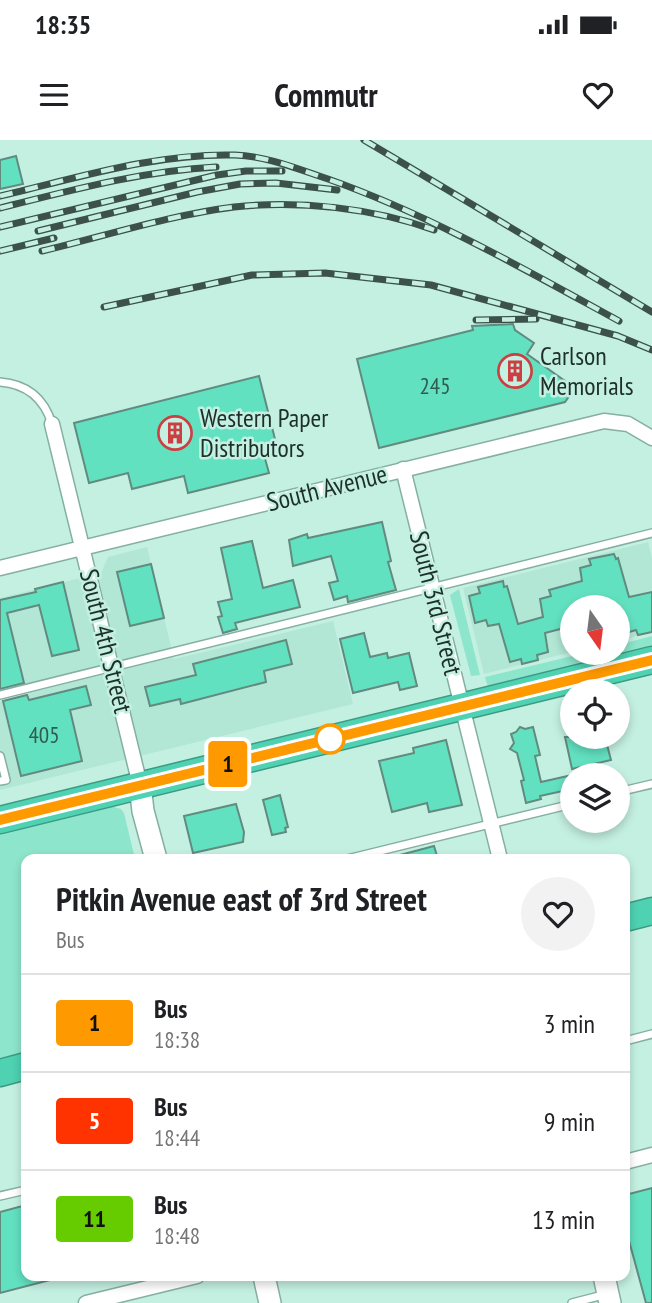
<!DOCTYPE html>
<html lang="en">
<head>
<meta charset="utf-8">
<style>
	:root { --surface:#fff; --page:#f2f2f2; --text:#202124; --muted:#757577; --line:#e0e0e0 }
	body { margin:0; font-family:"PT Sans Narrow",sans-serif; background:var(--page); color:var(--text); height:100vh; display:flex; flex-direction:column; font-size:26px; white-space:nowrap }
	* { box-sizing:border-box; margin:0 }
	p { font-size:23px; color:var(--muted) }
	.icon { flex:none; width:38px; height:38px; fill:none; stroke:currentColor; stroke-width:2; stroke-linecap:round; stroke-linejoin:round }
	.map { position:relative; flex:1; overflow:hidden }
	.details { position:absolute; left:21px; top:714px; width:609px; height:427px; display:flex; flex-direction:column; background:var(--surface); border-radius:14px; box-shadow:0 4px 10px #0003 }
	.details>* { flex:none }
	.badge { padding:0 14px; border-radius:5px; font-size:24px; line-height:46px }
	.needle { width:46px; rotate:166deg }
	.tools { position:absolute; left:560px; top:455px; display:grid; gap:14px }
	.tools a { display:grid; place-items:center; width:70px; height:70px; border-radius:50%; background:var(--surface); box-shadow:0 4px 10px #0003; font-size:35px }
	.map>.badge { position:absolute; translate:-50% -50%; box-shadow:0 0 0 4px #fff }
	.round { display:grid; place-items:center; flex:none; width:74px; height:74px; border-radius:37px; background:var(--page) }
	.headline { display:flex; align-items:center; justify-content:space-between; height:119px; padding:0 35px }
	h1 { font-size:33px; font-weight:700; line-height:52px }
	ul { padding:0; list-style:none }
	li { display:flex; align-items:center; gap:21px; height:98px; padding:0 35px; border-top:2px solid var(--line) }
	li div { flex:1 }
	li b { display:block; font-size:26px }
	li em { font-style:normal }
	li .badge { min-width:77px; font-weight:700; text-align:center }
	.status { display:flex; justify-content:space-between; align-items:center; height:49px; padding:0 35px; background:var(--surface); direction:ltr }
	.status svg { height:19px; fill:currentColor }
	header { display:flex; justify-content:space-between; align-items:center; height:91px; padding:0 35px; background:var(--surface); font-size:32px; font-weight:700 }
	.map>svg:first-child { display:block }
	.built { fill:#b2e7d6 }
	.green { fill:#8de5cb }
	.building { fill:#62e1c1; stroke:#628b7f; stroke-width:2 }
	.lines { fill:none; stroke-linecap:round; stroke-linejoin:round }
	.lane-casing { stroke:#85afa2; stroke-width:10 }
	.street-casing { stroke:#85afa2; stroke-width:17 }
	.secondary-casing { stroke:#85afa2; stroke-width:24 }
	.highway-casing { stroke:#3d9982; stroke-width:29 }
	.lane { stroke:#fff; stroke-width:7 }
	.street { stroke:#fff; stroke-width:14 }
	.secondary { stroke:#fff; stroke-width:21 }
	.highway { stroke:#4ed2b2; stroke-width:26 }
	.rail-casing { stroke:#3b514a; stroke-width:7 }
	.rail { stroke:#c4f0e2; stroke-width:4.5; stroke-dasharray:13; stroke-linecap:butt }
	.line-casing { stroke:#fff; stroke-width:16 }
	.line { stroke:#f90; stroke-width:10 }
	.stop-dot { fill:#fff; stroke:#f90; stroke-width:3.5 }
	.labels { text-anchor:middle; stroke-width:5; stroke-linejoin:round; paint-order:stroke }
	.number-label { font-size:23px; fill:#2f5c50 }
	.poi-label { font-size:26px; fill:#1e2f2a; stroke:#c4f0e2; text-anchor:start }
	.street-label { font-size:26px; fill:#1e2f2a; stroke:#c4f0e2 }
</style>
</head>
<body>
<div class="status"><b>18:35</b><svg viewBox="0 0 49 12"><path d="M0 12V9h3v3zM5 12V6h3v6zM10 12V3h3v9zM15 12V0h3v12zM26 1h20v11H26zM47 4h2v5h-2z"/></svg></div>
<header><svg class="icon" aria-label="menu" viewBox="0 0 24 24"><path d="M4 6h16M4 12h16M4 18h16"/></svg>Commutr<svg class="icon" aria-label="heart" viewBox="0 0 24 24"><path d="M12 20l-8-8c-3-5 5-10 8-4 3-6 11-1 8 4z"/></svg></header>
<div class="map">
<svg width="652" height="1163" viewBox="0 0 652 1163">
	<rect width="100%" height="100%" fill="#c4f0e2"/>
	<g class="built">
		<path d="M648 402 652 418V492L618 501V467H572V512L484 534 463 448Z"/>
		<path d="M147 407 174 519 333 481 353 564 0 650V561L28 554 24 543 0 549V458L101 433 108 417Z"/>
	</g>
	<g class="green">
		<path d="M459 449 480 535 471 536 450 455Z"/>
		<path d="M652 496V507L488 547 485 537 585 513H618V505Z"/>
		<path d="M110 666 121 669 124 673 135 719H26V912L0 918V694Z"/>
	</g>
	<g class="building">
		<path d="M16 16 23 44 0 49V20Z"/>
		<path d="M513 184 515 190 534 203 527 214 575 248 565 262 379 308 357 219 473 190 472 186Z"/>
		<path d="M259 236 278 311 264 315 269 333 188 353 184 336 132 349 128 333 89 343 74 283Z"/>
		<path d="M382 382 391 421 388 422 396 450 348 462 347 456 334 460 329 443 338 441 331 416 293 426 289 400 307 394 308 398Z"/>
		<path d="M252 401 263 448 293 440 300 467 235 483 237 489 223 493 218 477 222 476 218 462 232 459 221 408Z"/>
		<path d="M614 414 616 419 618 418 629 457 652 452V492L638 495 636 490 626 493 624 485 618 486V467H572V486L545 493 548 512 537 515 538 520 522 524 521 519 510 522 499 484 488 486 486 480 475 483 469 456 480 453 478 447 503 441 504 447 507 446 518 484 543 477 540 459 551 456 549 450 582 441 580 428 591 425 589 419Z"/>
		<path d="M151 424 164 478 130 486 117 432Z"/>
		<path d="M63 442 79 510 52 516 39 465 7 473 24 543 0 549V460L36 452 35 449Z"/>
		<path d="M364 493 370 517 387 513 388 518 409 513 417 546 400 550 398 542 353 553 340 499Z"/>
		<path d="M286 500 292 524 264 531 266 542 181 564 180 559 150 566 145 547 196 535 193 524Z"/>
		<path d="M86 546 91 565 70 570 82 621 21 636 3 561 27 555 29 560Z"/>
		<path d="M520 587 525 589 533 587 540 615 535 616 541 642 572 635V649L540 656 541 659 526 663 521 641 524 640 517 613 510 609 514 603 511 594 516 592Z"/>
		<path d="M565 597H605L611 620 572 629Z"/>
		<path d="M446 600 462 665 429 672 427 663 392 672 379 621 414 613 413 608Z"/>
		<path d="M280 655 288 687 285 688 286 692 272 695 263 660Z"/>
		<path d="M236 664 244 692 243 702 193 713 184 676Z"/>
		<path d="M434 706 438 719H401L400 715Z"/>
		<path d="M652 1048V1163H646L625 1086V1055Z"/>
		<path d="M26 1065V1136H50V1140L0 1153V1072Z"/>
	</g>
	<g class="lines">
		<g class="lane-casing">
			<g id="lane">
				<path d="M0 242C27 244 44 258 52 284"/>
				<path d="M0 555 652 393"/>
				<path d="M0 616 6 640 0 641"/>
				<path d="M618 652 652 644"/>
				<path d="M347 719 572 664"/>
				<path d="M625 901 652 894"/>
				<path d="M0 1056 26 1050"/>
				<path d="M572 1163 607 1154"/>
			</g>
		</g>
		<g class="street-casing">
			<g id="street">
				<path d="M52 284 140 645"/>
				<path d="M403 329 500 719"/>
				<path d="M0 428 604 281 628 284 652 298"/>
				<path d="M625 1022 652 1015"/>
				<path d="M86 1163 197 1136"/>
			</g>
		</g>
		<g class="secondary-casing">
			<g id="secondary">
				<path d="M140 645 143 671 156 719"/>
				<path d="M264 1136 270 1163"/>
				<path d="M604 1136 610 1163"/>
			</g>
		</g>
		<g class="highway-casing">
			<g id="highway">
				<path d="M0 680 652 520"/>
				<path d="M625 778 652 771"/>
				<path d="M0 933 26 926"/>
			</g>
		</g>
		<use href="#lane" class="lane"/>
		<use href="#street" class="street"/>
		<use href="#secondary" class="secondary"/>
		<use href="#highway" class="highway"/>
		<g class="rail-casing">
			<g id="rail">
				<path d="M364 0 652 172"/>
				<path d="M0 56C77 38 155 13 235 15 267 16 298 29 328 39 430 75 524 129 619 181"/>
				<path d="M0 68C72 50 142 31 216 27"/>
				<path d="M0 87 217 35 246 31H282"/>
				<path d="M38 91 197 52 240 44 276 43 337 50"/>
				<path d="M0 111 54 98"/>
				<path d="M42 111C105 96 170 75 234 67 299 60 373 68 434 90"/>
				<path d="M104 167 252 135 325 133 431 145 618 196 652 210"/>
				<path d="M476 180 536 179"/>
			</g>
		</g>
		<use href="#rail" class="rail"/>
	</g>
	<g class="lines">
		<g class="line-casing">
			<path id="line" d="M0 680 652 520"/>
		</g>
		<use href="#line" class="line"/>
	</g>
	<defs>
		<g id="building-ring" transform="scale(1.75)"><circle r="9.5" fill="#c4f0e2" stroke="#cd3e42" stroke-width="1.5"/><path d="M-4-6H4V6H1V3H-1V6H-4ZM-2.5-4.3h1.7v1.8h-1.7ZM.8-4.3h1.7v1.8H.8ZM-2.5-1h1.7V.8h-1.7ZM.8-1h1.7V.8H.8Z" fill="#cd3e42"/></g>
	</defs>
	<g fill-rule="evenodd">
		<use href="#building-ring" x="515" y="231"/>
		<use href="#building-ring" x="175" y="293"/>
	</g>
	<circle class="stop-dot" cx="330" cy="599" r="14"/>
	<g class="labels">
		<g class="number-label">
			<text x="435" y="254">245</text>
			<text x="44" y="603">405</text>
		</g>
		<g class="poi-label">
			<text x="540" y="225">Carlson<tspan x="540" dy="30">Memorials</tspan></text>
			<text x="200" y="287">Western Paper<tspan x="200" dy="30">Distributors</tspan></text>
		</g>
		<g class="street-label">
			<text transform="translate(327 348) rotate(-14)" y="9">South Avenue</text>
			<text transform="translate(436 463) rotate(76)" y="9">South 3rd Street</text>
			<text transform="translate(106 501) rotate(76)" y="9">South 4th Street</text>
		</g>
	</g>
</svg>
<div class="tools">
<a><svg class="needle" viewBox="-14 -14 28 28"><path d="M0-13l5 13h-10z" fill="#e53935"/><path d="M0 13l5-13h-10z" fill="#757577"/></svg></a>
<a><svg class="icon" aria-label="locate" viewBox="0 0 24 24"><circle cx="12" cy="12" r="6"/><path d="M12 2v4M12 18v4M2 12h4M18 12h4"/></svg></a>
<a><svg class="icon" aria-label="layers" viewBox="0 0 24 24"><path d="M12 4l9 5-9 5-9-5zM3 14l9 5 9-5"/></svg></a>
</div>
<b class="badge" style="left:228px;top:624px;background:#f90;color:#111">1</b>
<section class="details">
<div class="headline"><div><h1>Pitkin Avenue east of 3rd Street</h1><p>Bus</p></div><a class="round"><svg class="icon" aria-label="heart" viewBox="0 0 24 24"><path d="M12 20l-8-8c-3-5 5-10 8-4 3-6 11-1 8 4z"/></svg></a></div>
<ul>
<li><span class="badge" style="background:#f90;color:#111">1</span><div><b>Bus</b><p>18:38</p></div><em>3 min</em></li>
<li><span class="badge" style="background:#f30;color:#fff">5</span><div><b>Bus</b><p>18:44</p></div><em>9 min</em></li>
<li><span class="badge" style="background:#6c0;color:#111">11</span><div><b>Bus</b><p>18:48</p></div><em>13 min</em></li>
</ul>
</section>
</div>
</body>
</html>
